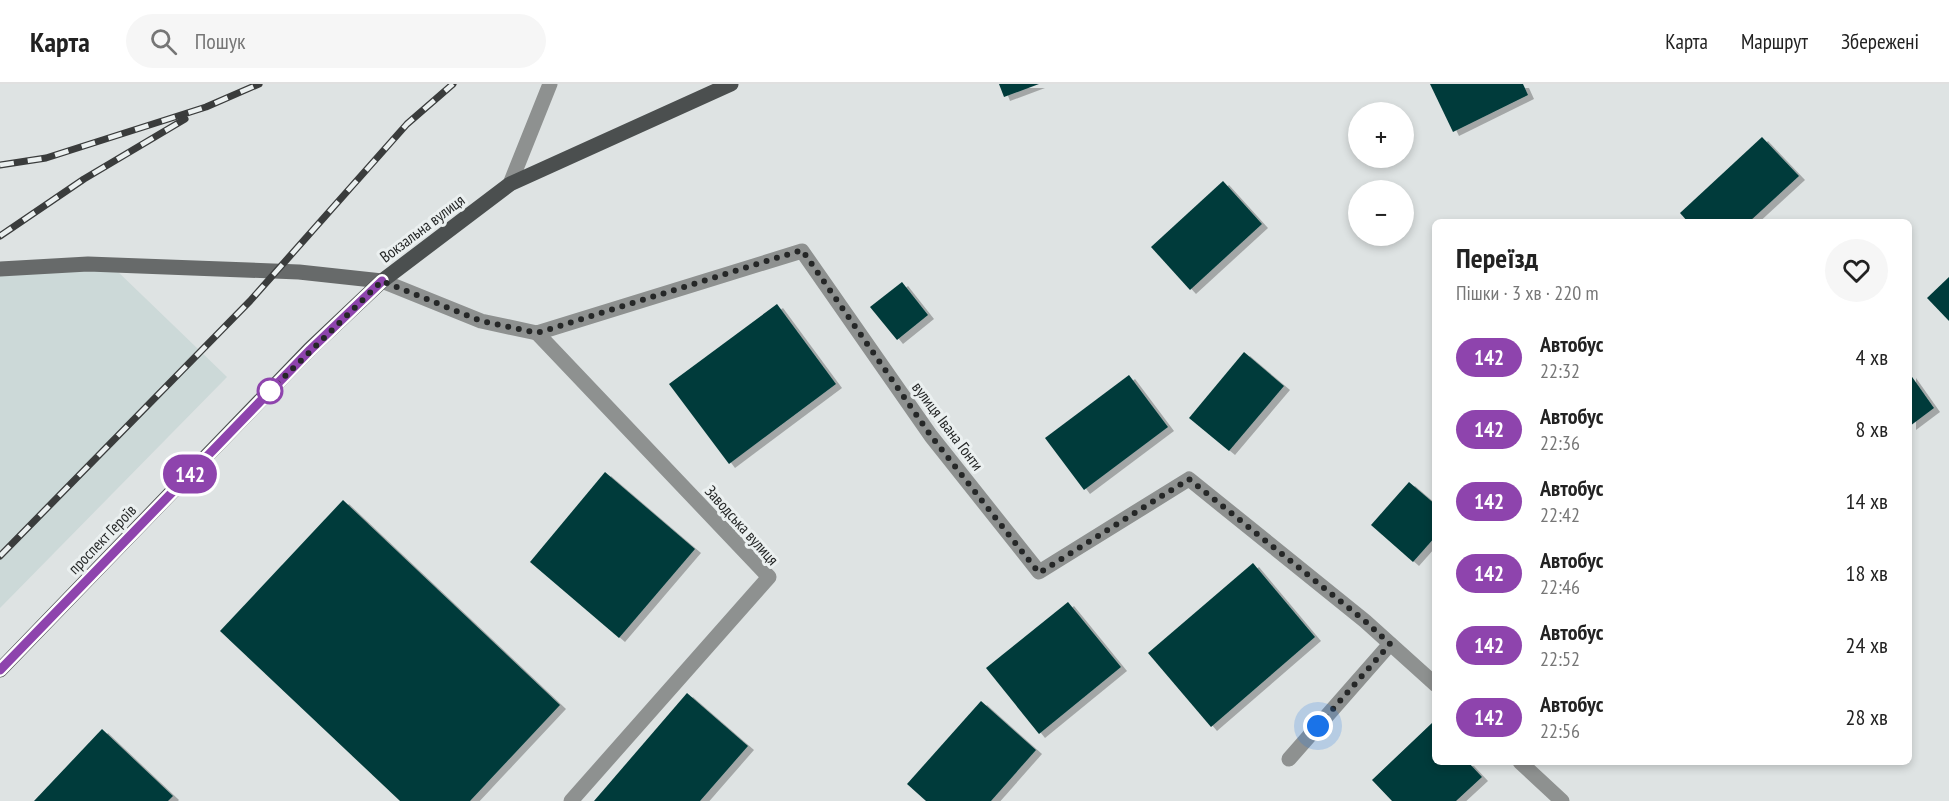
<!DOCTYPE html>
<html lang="uk">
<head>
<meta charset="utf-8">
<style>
	:root { --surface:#fff; --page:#f6f6f6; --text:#222; --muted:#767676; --line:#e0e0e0 }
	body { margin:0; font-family:"PT Sans Narrow",sans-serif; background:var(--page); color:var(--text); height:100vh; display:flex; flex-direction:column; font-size:22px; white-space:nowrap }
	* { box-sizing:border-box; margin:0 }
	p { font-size:20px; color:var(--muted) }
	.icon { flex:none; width:33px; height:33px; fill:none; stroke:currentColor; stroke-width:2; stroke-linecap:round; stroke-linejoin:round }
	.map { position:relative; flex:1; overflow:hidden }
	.side { position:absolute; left:1432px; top:135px; width:480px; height:546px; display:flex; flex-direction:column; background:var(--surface); border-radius:9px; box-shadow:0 3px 9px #0003 }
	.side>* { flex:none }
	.badge { padding:0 12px; border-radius:20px; font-size:21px; line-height:39px }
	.tools { position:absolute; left:1348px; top:18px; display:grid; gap:12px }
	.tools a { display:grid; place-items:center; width:66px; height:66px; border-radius:50%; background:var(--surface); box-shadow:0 3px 9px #0003; font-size:30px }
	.you { position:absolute; width:30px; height:30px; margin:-15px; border:4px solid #fff; border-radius:50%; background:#1a73e8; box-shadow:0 0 0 9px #1a73e833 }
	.map>.badge { position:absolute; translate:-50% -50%; box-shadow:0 0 0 3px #fff }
	.round { display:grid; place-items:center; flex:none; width:63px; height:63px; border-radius:32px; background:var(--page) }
	.summary { display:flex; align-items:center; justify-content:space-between; height:102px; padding:0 24px }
	h1 { font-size:28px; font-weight:700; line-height:45px }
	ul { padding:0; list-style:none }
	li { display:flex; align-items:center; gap:18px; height:72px; padding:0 24px }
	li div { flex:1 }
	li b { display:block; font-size:22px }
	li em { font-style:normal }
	li .badge { min-width:66px; font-weight:700; text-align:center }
	header { display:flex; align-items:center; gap:36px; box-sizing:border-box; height:84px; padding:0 30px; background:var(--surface); border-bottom:2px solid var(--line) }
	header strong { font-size:28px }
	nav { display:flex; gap:33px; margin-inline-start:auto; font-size:21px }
	.search { width:420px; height:54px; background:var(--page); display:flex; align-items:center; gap:15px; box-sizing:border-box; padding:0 21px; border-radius:33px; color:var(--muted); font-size:22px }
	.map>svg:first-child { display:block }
	.built { fill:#ccd9d8 }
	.building { fill:#063b3a; filter:url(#shadow) }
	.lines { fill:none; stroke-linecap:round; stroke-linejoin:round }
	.lane { stroke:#8e9190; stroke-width:15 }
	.street { stroke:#8e9190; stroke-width:15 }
	.secondary { stroke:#676a6a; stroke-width:15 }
	.primary { stroke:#4b4f4f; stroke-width:15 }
	.rail-casing { stroke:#3a3c3c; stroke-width:7 }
	.rail { stroke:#ebf0f0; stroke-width:4.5; stroke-dasharray:14; stroke-linecap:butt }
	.line-casing { stroke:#fff; stroke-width:14 }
	.line { stroke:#8e44ad; stroke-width:9 }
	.walk { stroke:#252727; stroke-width:6; stroke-dasharray:0 10.8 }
	.stop-dot { fill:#fff; stroke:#8e44ad; stroke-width:3 }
	.labels { text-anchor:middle; stroke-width:6; stroke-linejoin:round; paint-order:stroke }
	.street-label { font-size:16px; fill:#252727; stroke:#ebf0f0 }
</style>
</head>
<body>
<header>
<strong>Карта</strong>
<div class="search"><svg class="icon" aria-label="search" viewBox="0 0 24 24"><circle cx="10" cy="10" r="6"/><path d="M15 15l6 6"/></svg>Пошук</div>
<nav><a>Карта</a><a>Маршрут</a><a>Збережені</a></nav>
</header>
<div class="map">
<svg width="1949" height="717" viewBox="0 0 1949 717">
	<defs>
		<filter id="shadow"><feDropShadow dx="6" dy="4" stdDeviation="0" flood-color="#0004"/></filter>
	</defs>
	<rect width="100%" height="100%" fill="#dee3e3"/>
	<path class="built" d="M115 185 227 293 0 524V187Z"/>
	<g class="building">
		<path d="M999 0H1039L1004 13Z"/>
		<path d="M1430 0H1523L1528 11 1453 48Z"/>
		<path d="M1762 53 1799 92 1749 138H1688L1680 129Z"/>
		<path d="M1223 97 1262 140 1190 206 1151 163Z"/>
		<path d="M1949 193V237L1927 214Z"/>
		<path d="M902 198 928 231 897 256 870 223Z"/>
		<path d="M777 220 836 300 729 380 669 300Z"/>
		<path d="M1244 268 1284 302 1229 367 1189 334Z"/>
		<path d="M1910 290 1934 324 1910 342Z"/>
		<path d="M1129 291 1168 343 1084 406 1045 354Z"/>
		<path d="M605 388 695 465 619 554 530 478Z"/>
		<path d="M1409 398 1436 421V452L1413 478 1371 441Z"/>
		<path d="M343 416 560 621 470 717H400L220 547Z"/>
		<path d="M1253 479 1315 553 1211 643 1148 569Z"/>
		<path d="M1068 518 1121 583 1039 650 986 584Z"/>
		<path d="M687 609 748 662 700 717H594Z"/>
		<path d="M981 617 1036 666 991 717H926L907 700Z"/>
		<path d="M1432 639 1436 643V678H1468L1482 693 1456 717H1392L1372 696Z"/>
		<path d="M102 645 173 712 168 717H34Z"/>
	</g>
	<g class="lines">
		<g class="lane">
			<path d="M510 100 550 0"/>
			<path d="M1289 675 1390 560"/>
		</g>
		<g class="street">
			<path d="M382 197 481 237 537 249 802 167 931 352 1039 488 1189 395 1365 537 1436 601"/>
			<path d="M537 249 769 493 571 717"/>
			<path d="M1520 678 1562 717"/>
		</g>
		<path class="secondary" d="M0 185 88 180 299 188 382 197"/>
		<path class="primary" d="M0 586 310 265 382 197 510 100 731 0"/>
		<g class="rail-casing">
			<g id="rail">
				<path d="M0 81 46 74 206 23 259 0"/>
				<path d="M0 152 84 95 185 35"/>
				<path d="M0 472 250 217 407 40 453 0"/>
			</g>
		</g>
		<use href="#rail" class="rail"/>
	</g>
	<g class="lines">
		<g class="line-casing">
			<path id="line" d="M0 586 310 266 382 197"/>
		</g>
		<use href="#line" class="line"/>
		<path class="walk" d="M270 307 382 197 481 237 537 249 802 166 931 352 1039 489 1189 395 1365 537 1390 560 1318 642"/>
	</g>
	<circle class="stop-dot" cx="270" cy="307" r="12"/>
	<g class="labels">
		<g class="street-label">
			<text transform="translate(422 144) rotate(-37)" y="6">Вокзальна вулиця</text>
			<text transform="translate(948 342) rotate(53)" y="6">вулиця Івана Гонти</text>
			<text transform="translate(742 441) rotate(48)" y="6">Заводська вулиця</text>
			<text transform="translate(102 455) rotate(-46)" y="6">проспект Героїв</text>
		</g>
	</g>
</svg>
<div class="tools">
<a>+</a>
<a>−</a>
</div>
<div class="you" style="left:1318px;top:642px"></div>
<b class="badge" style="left:190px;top:390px;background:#8e44ad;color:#fff">142</b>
<section class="side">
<div class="summary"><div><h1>Переїзд</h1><p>Пішки · 3 хв · 220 m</p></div><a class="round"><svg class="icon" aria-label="heart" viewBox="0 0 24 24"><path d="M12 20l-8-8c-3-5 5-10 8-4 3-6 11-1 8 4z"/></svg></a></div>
<ul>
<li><span class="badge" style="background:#8e44ad;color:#fff">142</span><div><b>Автобус</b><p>22:32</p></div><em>4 хв</em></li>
<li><span class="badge" style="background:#8e44ad;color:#fff">142</span><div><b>Автобус</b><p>22:36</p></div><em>8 хв</em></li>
<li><span class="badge" style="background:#8e44ad;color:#fff">142</span><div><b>Автобус</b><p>22:42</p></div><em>14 хв</em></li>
<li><span class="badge" style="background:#8e44ad;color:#fff">142</span><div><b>Автобус</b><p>22:46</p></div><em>18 хв</em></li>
<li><span class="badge" style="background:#8e44ad;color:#fff">142</span><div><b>Автобус</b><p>22:52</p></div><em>24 хв</em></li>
<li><span class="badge" style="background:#8e44ad;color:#fff">142</span><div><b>Автобус</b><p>22:56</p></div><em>28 хв</em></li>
</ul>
</section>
</div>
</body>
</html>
